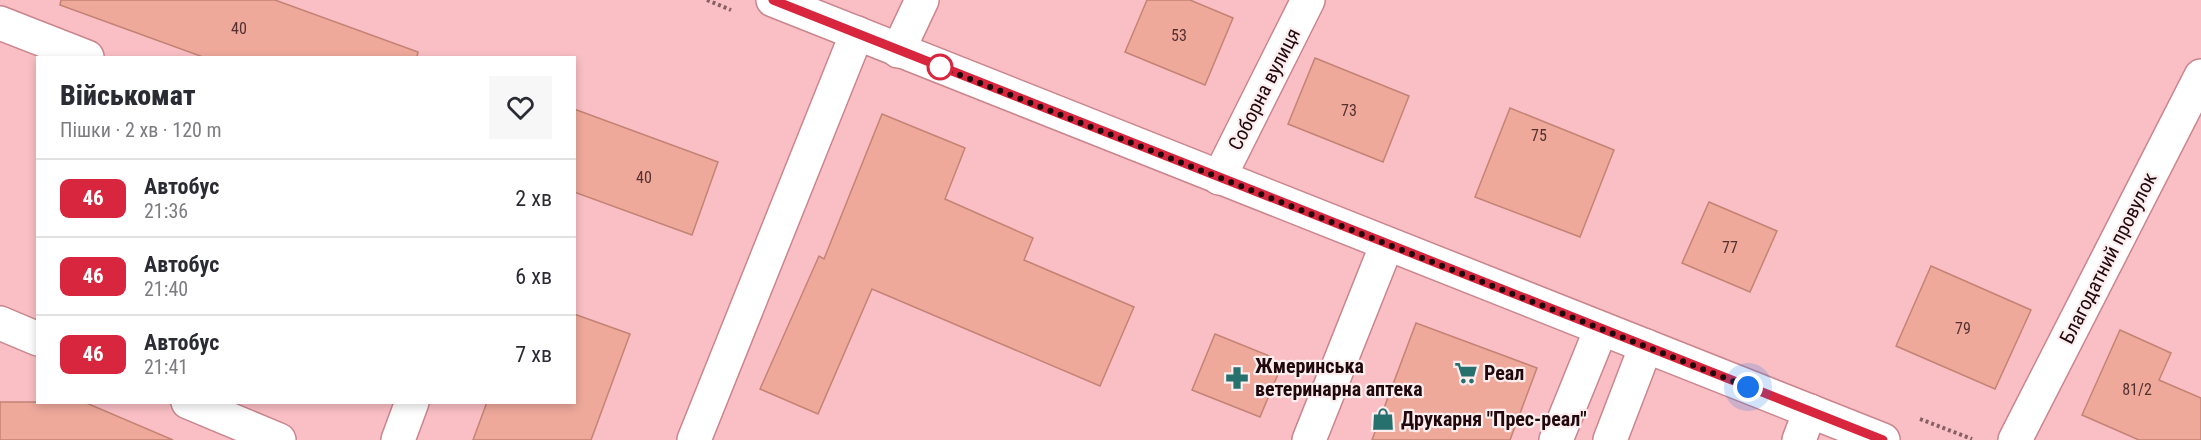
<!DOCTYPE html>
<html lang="uk">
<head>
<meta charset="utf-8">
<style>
	:root { --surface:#fff; --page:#f7f7f7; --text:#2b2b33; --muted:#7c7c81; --line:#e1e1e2 }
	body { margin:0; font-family:"Roboto Condensed",sans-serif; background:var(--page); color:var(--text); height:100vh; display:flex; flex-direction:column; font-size:22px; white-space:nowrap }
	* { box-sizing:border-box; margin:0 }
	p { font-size:20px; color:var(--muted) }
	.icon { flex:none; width:33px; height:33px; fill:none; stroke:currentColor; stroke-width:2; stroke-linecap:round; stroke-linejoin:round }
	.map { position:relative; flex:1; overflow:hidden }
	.details { position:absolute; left:36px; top:56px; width:540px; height:348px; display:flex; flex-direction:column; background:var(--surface); border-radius:0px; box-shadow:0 3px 9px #0003 }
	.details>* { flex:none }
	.badge { padding:0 12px; border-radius:9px; font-size:21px; line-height:39px }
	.you { position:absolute; width:30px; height:30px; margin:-15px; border:4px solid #fff; border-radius:50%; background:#1a73e8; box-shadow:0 0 0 9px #1a73e833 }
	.map>.badge { position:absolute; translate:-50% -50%; box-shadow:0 0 0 3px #fff }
	.round { display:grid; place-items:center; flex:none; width:63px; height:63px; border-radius:0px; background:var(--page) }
	.head { display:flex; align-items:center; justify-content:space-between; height:102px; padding:0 24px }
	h1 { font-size:28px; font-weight:800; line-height:45px }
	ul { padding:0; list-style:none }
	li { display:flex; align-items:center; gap:18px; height:78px; padding:0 24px; border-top:2px solid var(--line) }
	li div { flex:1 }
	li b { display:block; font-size:22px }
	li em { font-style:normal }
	li .badge { min-width:66px; font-weight:700; text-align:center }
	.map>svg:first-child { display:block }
	.building { fill:#eea99b; stroke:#c48375; stroke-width:1.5 }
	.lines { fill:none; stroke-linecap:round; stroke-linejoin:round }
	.minor-casing { stroke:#ca858d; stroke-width:36 }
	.path { stroke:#885f64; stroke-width:4; stroke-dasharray:3 3; stroke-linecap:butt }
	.minor { stroke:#fff; stroke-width:33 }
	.line-casing { stroke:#fff; stroke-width:14 }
	.line { stroke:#d7263d; stroke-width:9 }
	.walk { stroke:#20080c; stroke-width:6; stroke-dasharray:0 10.8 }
	.stop-dot { fill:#fff; stroke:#d7263d; stroke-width:3 }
	.labels { text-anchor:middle; stroke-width:4.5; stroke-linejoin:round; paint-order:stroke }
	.number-label { font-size:16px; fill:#543030 }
	.street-label { font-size:20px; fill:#20080c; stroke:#fcedee }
	.poi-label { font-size:20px; font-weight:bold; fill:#20080c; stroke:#fcedee; text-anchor:start }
</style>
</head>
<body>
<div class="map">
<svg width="2201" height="440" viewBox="0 0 2201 440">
	<rect width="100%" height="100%" fill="#f9bfc4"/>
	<g class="building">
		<path d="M61 0H275L418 52 417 57H203L60 5Z"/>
		<path d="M1147 0H1190L1233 18 1205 85 1125 52Z"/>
		<path d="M1315 58 1409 96 1383 162 1288 124Z"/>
		<path d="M1510 108 1614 150 1580 237 1475 197Z"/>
		<path d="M574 109 718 162 692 235 574 192Z"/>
		<path d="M882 114 965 148 945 199 1033 238 1024 260 1134 307 1100 386 872 289 818 414 760 389 819 256 824 259Z"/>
		<path d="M1709 202 1777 231 1750 292 1682 263Z"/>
		<path d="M1931 266 2031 310 1995 389 1896 346Z"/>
		<path d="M574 314 630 334 591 440H473L487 402H574Z"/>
		<path d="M1416 323 1537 368 1510 440H1372Z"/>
		<path d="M2120 330 2171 353 2159 380 2201 398V440H2139L2082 415Z"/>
		<path d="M1215 334 1272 357 1269 362 1281 367 1260 417 1192 390Z"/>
		<path d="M0 402H84L173 440H0Z"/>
	</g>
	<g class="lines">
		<g class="minor-casing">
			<g id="minor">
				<path d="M773 0 1883 440"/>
				<path d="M0 23 87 57"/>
				<path d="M898 51 922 0"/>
				<path d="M1219 178 1308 0"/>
				<path d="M0 323 38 339"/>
				<path d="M188 402 279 440"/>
				<path d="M398 440 412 402"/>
				<path d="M694 440 857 33"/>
				<path d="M1309 440 1387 244"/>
				<path d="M1556 440 1601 329"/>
				<path d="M1610 440 1646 346"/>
				<path d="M1799 440 1810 411"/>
				<path d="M2015 440 2201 76"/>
			</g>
		</g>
		<g class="path">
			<path d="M707 0 731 10"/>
			<path d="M1920 419 1972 439"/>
		</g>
		<use href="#minor" class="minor"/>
	</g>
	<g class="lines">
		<g class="line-casing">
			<path id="line" d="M773 0 1883 440"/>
		</g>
		<use href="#line" class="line"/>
		<path class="walk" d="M940 67 1748 387"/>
	</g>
	<defs>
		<g id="supermarket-bare" transform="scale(1.8)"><path d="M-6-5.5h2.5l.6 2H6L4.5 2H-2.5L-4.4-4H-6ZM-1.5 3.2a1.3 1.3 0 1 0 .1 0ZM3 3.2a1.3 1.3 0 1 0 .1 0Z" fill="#26706e" stroke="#fcedee" stroke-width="2.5" paint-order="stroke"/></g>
		<g id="pharmacy-bare" transform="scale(1.8)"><path d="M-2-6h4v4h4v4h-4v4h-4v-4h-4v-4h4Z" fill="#26706e" stroke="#fcedee" stroke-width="2.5" paint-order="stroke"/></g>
		<g id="shop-bare" transform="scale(1.8)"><path d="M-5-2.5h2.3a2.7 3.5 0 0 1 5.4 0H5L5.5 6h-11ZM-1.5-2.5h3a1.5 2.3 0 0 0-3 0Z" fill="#26706e" stroke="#fcedee" stroke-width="2.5" paint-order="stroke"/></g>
	</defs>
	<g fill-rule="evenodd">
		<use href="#supermarket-bare" x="1466" y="373"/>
		<use href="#pharmacy-bare" x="1237" y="378"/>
		<use href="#shop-bare" x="1383" y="419"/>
	</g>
	<circle class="stop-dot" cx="940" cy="67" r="12"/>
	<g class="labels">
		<g class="number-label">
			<text x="239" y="34">40</text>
			<text x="1179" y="41">53</text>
			<text x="1349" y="116">73</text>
			<text x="1539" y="141">75</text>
			<text x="644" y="183">40</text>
			<text x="1730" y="253">77</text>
			<text x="1963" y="334">79</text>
			<text x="2137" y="395">81/2</text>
		</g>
		<g class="street-label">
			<text transform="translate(1264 89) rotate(-63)" y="7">Соборна вулиця</text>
			<text transform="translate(2108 258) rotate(-63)" y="7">Благодатний провулок</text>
		</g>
		<g class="poi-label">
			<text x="1255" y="373">Жмеринська<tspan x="1255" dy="23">ветеринарна аптека</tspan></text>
			<text x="1484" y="380">Реал</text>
			<text x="1401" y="426">Друкарня "Прес-реал"</text>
		</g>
	</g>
</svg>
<div class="you" style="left:1748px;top:387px"></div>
<section class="details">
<div class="head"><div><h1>Військомат</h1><p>Пішки · 2 хв · 120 m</p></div><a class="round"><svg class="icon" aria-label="heart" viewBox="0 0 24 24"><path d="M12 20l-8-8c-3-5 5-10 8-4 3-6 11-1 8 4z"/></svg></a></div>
<ul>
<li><span class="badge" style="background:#d7263d;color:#fff">46</span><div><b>Автобус</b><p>21:36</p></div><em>2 хв</em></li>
<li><span class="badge" style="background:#d7263d;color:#fff">46</span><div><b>Автобус</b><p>21:40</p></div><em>6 хв</em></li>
<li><span class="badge" style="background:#d7263d;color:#fff">46</span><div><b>Автобус</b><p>21:41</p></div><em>7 хв</em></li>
</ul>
</section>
</div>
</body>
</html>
